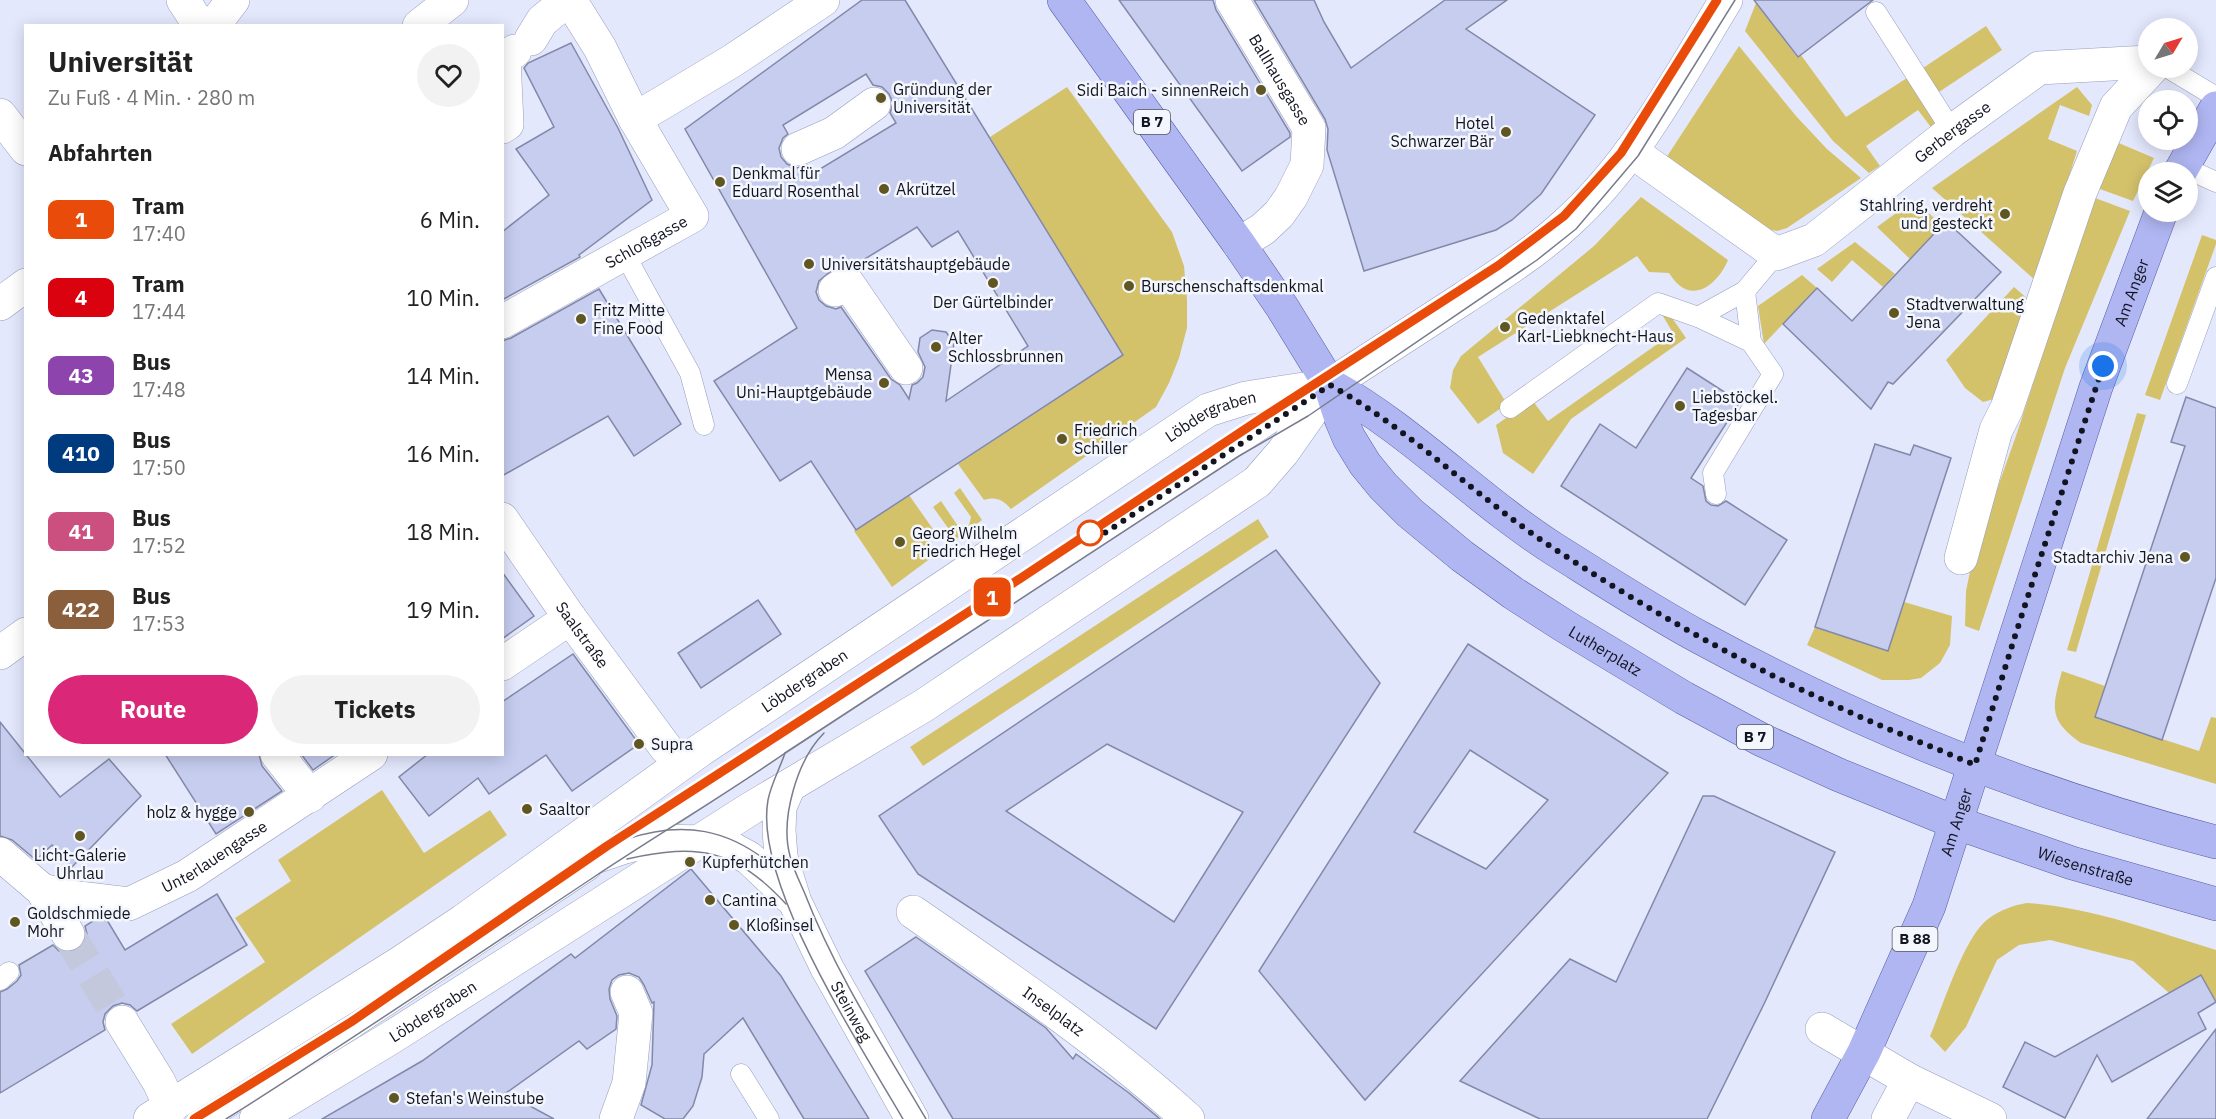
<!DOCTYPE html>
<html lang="de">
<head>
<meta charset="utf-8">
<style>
	:root { --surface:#fff; --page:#f2f2f2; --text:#222; --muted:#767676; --accent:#db2777 }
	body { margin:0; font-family:"IBM Plex Sans",sans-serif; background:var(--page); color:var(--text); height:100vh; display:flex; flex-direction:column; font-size:22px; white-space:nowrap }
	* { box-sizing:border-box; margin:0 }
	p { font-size:20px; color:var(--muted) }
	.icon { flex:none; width:33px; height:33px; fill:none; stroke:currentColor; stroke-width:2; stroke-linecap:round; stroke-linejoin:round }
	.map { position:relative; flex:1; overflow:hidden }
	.sheet { position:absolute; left:24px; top:24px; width:480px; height:732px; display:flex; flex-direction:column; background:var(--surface); border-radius:0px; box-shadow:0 3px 15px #0003 }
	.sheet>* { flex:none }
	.badge { padding:0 12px; border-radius:9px; font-size:21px; line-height:39px }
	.needle { width:39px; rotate:52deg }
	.buttons { position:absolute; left:2138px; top:18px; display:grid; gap:12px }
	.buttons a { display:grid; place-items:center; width:60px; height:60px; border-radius:50%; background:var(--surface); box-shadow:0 3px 15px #0003; font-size:30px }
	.you { position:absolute; width:30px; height:30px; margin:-15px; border:4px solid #fff; border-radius:50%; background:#1a73e8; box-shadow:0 0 0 9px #1a73e833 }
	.map>.badge { position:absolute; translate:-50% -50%; box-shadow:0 0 0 3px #fff }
	h2 { padding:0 24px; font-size:22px; line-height:54px }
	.round { display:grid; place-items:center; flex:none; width:63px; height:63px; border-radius:32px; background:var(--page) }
	.overview { display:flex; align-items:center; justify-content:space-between; height:102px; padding:0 24px }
	h1 { font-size:28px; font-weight:800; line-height:45px }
	.button { display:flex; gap:12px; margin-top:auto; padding:12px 24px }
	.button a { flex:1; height:69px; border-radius:36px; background:var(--accent); color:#fff; font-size:24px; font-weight:800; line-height:69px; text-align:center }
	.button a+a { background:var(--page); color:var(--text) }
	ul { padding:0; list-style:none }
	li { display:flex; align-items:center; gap:18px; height:78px; padding:0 24px }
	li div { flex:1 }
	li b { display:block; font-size:22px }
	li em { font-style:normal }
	li .badge { min-width:66px; font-weight:700; text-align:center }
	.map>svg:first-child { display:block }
	.green { fill:#d4c26b }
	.building { fill:#c6cdef; stroke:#8288a8; stroke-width:1.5; fill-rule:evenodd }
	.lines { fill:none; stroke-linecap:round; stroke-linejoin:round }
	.street-tunnel { stroke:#c4c8dc; stroke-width:33; stroke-dasharray:33 16; stroke-linecap:butt }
	.lane-casing { stroke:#979dbd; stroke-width:21 }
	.street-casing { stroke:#979dbd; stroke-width:34 }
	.secondary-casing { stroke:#979dbd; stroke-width:34 }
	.primary-casing { stroke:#565ea3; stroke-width:34 }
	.lane { stroke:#fff; stroke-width:20 }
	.street { stroke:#fff; stroke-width:33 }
	.secondary { stroke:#fff; stroke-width:33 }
	.primary { stroke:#b0b6f2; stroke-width:33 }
	.tram { stroke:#797c8c; stroke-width:1.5 }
	.line-casing { stroke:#fff; stroke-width:14 }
	.line { stroke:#e94c0a; stroke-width:9 }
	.walk { stroke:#121420; stroke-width:6; stroke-dasharray:0 10.8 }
	.poi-dot { fill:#605622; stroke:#f4f6fd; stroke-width:2 }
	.stop-dot { fill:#fff; stroke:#e94c0a; stroke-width:3 }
	.labels { text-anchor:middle; stroke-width:5; stroke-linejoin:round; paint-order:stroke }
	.shield { fill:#f4f6fd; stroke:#565862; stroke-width:1.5 }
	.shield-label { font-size:15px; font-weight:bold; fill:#121420 }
	.street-label { font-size:16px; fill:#121420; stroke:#f4f6fd }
	.poi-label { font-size:16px; fill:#121420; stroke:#f4f6fd; text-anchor:start }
</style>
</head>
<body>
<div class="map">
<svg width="2216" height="1119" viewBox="0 0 2216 1119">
	<rect width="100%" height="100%" fill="#e4e8fd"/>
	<g class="green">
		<path d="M1756 3 1797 57 1801 55 1846 117 1907 78 1938 126 1933 130 1918 110 1866 146 1880 166 1869 173 1833 141 1745 31Z"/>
		<path d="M1986 26 2002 50 1939 92 1923 68Z"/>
		<path d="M1739 46 1796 116 1827 149 1861 178 1787 228 1777 231 1766 229 1666 158Z"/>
		<path d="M1067 87 1172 232 1184 266 1187 299V328L1179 358 1169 383 1156 407 1011 509C1003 500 996 496 984 500L958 464 1123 355 990 137Z"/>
		<path d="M2077 87 2092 105 2089 116 2060 105 2048 139 2077 151 2036 281 1932 188Z"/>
		<path d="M2114 141 2154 158 2133 201 2097 188Z"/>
		<path d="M1641 197 1728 260C1721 278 1699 302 1679 285 1675 282 1672 277 1669 273L1649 272 1637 256 1478 357 1507 404 1478 424 1450 388 1453 370 1461 356 1594 246Z"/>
		<path d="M2095 198 2130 211 2065 368 1979 631 1965 626 1966 591 1973 557 2017 433 2093 199Z"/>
		<path d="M1914 200 1942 225 1910 259 1877 227Z"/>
		<path d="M2202 235 2216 240V244L2160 400 2145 395Z"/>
		<path d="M1855 242 1895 274 1883 287 1852 260 1832 282 1817 269Z"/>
		<path d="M1802 275 1817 288 1764 344 1758 306Z"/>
		<path d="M2014 287 2029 300 1994 399 1983 402 1965 388 1946 360Z"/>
		<path d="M1660 311 1668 312 1686 338 1571 419 1533 474 1503 453 1496 425 1532 400 1548 421 1673 333Z"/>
		<path d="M2137 413 2146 415 2076 652 2067 650Z"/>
		<path d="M960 488 982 520 956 539 933 507 941 501 958 526 969 525 971 517 954 493Z"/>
		<path d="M909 495 935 532C927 541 926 548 931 558L892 587 854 531Z"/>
		<path d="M1258 519 1269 537 923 766 910 747Z"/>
		<path d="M1904 602 1952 616 1950 645 1940 663 1921 678 1909 680H1882L1807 645 1815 627 1888 651Z"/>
		<path d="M2062 671 2105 686 2095 717 2199 751 2211 717 2216 718V784L2081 743C2048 720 2052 707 2062 671Z"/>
		<path d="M382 790 424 853 490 810 507 835 192 1054 171 1024 265 962 235 918 291 881 278 860Z"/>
		<path d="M2027 903C2090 907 2156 932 2216 950V1002L2201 975 2169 993 2133 961 2050 940 2019 945 1997 960 1966 1027 1945 1052 1930 1036C1943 1006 1964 937 1988 919 2000 910 2014 905 2027 903Z"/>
	</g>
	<g class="building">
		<path d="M862 0H905L1123 355 856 530 811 461 780 481 714 381 797 328 685 129ZM866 74 873 85 882 87 889 94 893 103 890 113 896 123 812 174 807 165 797 168 787 164 781 157 779 148 783 138 788 134 783 125ZM917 227 932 247 958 231 1028 346 946 401 954 343 946 332 932 330 920 338 918 352 925 367 923 377 917 383 912 385 909 399 900 385 891 379 841 307 836 309 826 306 819 300 816 292 819 281 837 266 846 263 855 265Z"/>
		<path d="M1119 0H1213L1216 10 1290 133V137L1242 171Z"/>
		<path d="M1254 0H1314L1324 22 1351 68 1445 0H1507L1466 29 1595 115 1541 194 1512 220 1496 230 1364 271 1327 150 1328 129 1325 119Z"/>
		<path d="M1754 0H1873L1798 57Z"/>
		<path d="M571 43 618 128 652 200 579 255 580 257 502 300V232L549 195 516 149 554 127 524 68 528 63Z"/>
		<path d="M1946 221 2001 272 1893 384 1888 382 1871 409 1783 324 1817 288 1852 321Z"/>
		<path d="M599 289 681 424 634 456 608 416 502 476V341L511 338Z"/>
		<path d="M1687 368 1740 402 1691 478 1703 486 1706 501 1711 505 1718 506 1726 501 1787 540 1745 605 1561 486 1600 424 1636 448Z"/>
		<path d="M2186 397 2216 408V578L2162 740 2095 717 2185 446 2171 442Z"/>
		<path d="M1875 444 1910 455 1914 445 1951 458 1888 651 1815 627Z"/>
		<path d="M1276 550 1380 683 1156 1029 918 874 879 816ZM1107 744 1243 812 1174 922 1006 811Z"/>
		<path d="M502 572 534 616 502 639Z"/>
		<path d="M758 600 781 634 701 688 678 653Z"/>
		<path d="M1468 644 1668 773 1365 1100 1259 971ZM1470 750 1548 800 1486 869 1414 832Z"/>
		<path d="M573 654 639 744 572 791 546 755 489 794 478 778 429 816 399 777 428 754H502V702Z"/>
		<path d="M0 722 60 797 109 759 141 796 72 867 52 845 36 860 12 840 0 836Z"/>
		<path d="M165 754H259L262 766 282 791 216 834Z"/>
		<path d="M301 754H336L313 770Z"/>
		<path d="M1703 796H1714L1835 852 1764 1004 1707 1119H1540L1460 1081 1570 959 1616 982Z"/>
		<path d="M691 869 781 976 869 1119H804L743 1018 704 1054 702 1077 693 1106 683 1119H665L641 1105 652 1065 654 1002 652 1003 644 985 639 977 629 973 619 975 612 980 609 989 610 999 617 1016 616 1029 587 1049 579 1041 506 1093 554 1119H322L422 1061 571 954 575 958Z"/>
		<path d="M217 894 247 945 137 1011 130 1005 122 1003 113 1006 105 1014 103 1022 105 1030 0 1093V992L7 989 17 981 21 975 19 965 53 945 59 951 68 953 78 950 85 943 87 934 85 926 96 919 107 920 125 950Z"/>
		<path d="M916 937 1046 1028 1073 1059 1076 1054 1129 1093 1160 1119H953L865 971Z"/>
		<path d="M2201 975 2216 1002 2198 1013 2206 1029 2112 1082 2097 1055 2065 1118 2003 1087 2025 1042 2055 1057Z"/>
		<path d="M2216 1029V1119H2147Z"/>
	</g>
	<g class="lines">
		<path class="street-tunnel" d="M68 934 122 1022"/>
		<g class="lane-casing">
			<g id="lane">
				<path d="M1876 12 1952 131"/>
				<path d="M2168 68 2216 97"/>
				<path d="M2183 167 2216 182"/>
				<path d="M624 253 690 373 704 425"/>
				<path d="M1698 317 1751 342"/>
				<path d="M2177 384 2216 277"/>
				<path d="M1510 408 1658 303 1698 317 1745 291 1776 254"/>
				<path d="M1716 494 1713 473 1773 374 1751 342 1745 291"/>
				<path d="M638 838 1314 395"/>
				<path d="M0 980 9 972"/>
				<path d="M741 1074 769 1119"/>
				<path d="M210 1119 355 1027 591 869"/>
			</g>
		</g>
		<g class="street-casing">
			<g id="street">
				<path d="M183 0 200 26"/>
				<path d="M570 0 600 48 635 119 732 61 823 0"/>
				<path id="s1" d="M1232 0 1309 128 1307 165 1291 197 1279 214 1263 229 1239 244"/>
				<path d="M213 26 233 0"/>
				<path d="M419 26 452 0"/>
				<path d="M531 39 542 21 567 0"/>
				<path d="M0 115 26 149"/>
				<path d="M502 127 507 124 504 58 515 51"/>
				<path d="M798 149 834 133 874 104"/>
				<path id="s2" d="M1631 151 1776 254 1814 240 1952 131 2039 68 2148 62"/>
				<path d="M835 290 847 282 906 368"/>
				<path d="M0 304 26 285"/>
				<path id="s3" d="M502 322 692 216 635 119"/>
				<path d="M1330 385C1375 356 1419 327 1464 298 1500 274 1536 252 1567 223 1635 162 1679 77 1726 0"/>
				<path id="s4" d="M502 519 570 618 666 748"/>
				<path d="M1961 558 1996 430 2007 408 2080 193 2116 107 2152 68"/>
				<path d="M0 653 26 634"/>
				<path d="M502 664 570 618"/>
				<path d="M277 754 310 796"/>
				<path id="s5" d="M789 786 780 807 779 830 781 857 795 902 827 968 912 1119"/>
				<path d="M0 854 42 890 68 934"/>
				<path d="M525 881 625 847 649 841 712 842 727 846 749 858 792 899"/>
				<path id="s6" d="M42 890 70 897 129 904 187 876 371 754"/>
				<path id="s7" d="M913 912C1007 977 1103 1042 1188 1119"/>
				<path d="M122 1022 159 1082 171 1108"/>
				<path d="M1822 1029 1909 1080 1990 1119"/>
				<path d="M616 1119 629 1083 636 1013 627 992"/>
				<path d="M1888 1119 1909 1080"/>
			</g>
		</g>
		<g class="secondary-casing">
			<g id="secondary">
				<path id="s8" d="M150 1119 400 963 463 921 699 751 1208 410 1246 398 1330 385"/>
				<path id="s9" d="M256 1119 392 1037 750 809 923 706 1257 482 1283 452 1330 385"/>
			</g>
		</g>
		<g class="primary-casing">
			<g id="primary">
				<path id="s10" d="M1064 0 1239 244 1282 307 1330 385 1341 419 1349 438 1365 464 1383 486 1410 513 1462 556 1513 593 1566 627 1684 698 1762 740 1839 775 1957 823 2072 863 2216 904"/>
				<path d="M2180 172 2216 108"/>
				<path d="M1330 385C1411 430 1476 499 1554 549 1602 579 1651 611 1701 638 1863 726 2037 796 2216 842"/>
				<path id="s11" d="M1828 1119 1864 1052 1929 906 2096 387 2161 212"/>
			</g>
		</g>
		<use href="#lane" class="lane"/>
		<use href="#street" class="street"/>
		<use href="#secondary" class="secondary"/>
		<use href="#primary" class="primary"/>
		<g class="tram">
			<path d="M824 733C797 760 780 819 790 856 793 869 800 882 805 894 836 974 883 1046 926 1119"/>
			<path d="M785 753C780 768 771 784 768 800 753 883 861 1046 903 1119"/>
			<path d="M627 839C683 820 730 829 774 867"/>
			<path d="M627 859C699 843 735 849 786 904"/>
			<path d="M194 1119 351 1022 607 846 1037 568 1265 416 1499 265 1564 216 1621 153 1717 0"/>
			<path d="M226 1119C349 1042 469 960 591 879 655 836 722 797 785 753L1239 456 1308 416 1537 260 1576 229 1638 156 1735 0"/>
		</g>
	</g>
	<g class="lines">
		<g class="line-casing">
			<path id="line" d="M194 1119 351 1022 607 846 1021 578 1265 416 1499 265 1564 216 1621 153 1717 0"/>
		</g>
		<use href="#line" class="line"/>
		<path class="walk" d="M1090 533 1094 540 1330 385C1411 430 1476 497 1553 548 1636 602 1723 653 1813 695 1866 721 1921 742 1975 765L2015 636 2103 366"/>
	</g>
	<g class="poi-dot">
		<circle cx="1261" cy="90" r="6"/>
		<circle cx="881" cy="98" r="6"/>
		<circle cx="1506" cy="132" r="6"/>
		<circle cx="720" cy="182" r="6"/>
		<circle cx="884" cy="189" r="6"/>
		<circle cx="2005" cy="214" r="6"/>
		<circle cx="809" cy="264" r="6"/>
		<circle cx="993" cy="283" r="6"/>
		<circle cx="1129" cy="286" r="6"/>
		<circle cx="1894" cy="313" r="6"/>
		<circle cx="581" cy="319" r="6"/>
		<circle cx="1505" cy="327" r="6"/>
		<circle cx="936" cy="347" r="6"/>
		<circle cx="884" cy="383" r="6"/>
		<circle cx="1680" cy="406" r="6"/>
		<circle cx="1062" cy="439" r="6"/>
		<circle cx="900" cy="542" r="6"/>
		<circle cx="2185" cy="557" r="6"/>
		<circle cx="639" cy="744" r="6"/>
		<circle cx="527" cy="809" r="6"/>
		<circle cx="249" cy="812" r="6"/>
		<circle cx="80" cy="836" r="6"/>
		<circle cx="690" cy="862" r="6"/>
		<circle cx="710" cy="900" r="6"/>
		<circle cx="15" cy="922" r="6"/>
		<circle cx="734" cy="925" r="6"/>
		<circle cx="394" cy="1098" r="6"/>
	</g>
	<circle class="stop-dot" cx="1090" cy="533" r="12"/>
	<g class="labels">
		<g class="shield">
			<rect x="1134" y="110" width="36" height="24" rx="4.5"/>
			<rect x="1737" y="725" width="36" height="24" rx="4.5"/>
			<rect x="1892.5" y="927" width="45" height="24" rx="4.5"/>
		</g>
		<g class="shield-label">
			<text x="1152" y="127">B 7</text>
			<text x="1755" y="742">B 7</text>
			<text x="1915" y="944">B 88</text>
		</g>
		<g class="street-label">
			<text dy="6" stroke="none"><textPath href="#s1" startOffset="93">Ballhausgasse</textPath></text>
			<text dy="6" stroke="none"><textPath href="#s2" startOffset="394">Gerbergasse</textPath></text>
			<text dy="6" stroke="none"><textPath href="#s3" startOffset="165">Schloßgasse</textPath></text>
			<text dy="6" stroke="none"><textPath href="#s11" startOffset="882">Am Anger</textPath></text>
			<text dy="6" stroke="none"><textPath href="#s8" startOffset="1274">Löbdergraben</textPath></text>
			<text dy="6" stroke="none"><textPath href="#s4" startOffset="141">Saalstraße</textPath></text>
			<text dy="6" stroke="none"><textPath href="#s10" startOffset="861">Lutherplatz</textPath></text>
			<text dy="6" stroke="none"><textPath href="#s8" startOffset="788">Löbdergraben</textPath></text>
			<text dy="6" stroke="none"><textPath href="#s11" startOffset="324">Am Anger</textPath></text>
			<text dy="6" stroke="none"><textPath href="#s6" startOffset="186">Unterlauengasse</textPath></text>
			<text dy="6" stroke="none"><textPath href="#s10" startOffset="1389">Wiesenstraße</textPath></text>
			<text dy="6" stroke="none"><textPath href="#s9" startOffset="207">Löbdergraben</textPath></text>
			<text dy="6" stroke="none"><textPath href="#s5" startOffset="243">Steinweg</textPath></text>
			<text dy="6" stroke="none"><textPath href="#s7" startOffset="172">Inselplatz</textPath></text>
		</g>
		<g class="poi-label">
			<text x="893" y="95">Gründung der<tspan x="893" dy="18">Universität</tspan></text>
			<text x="1249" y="96" text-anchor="end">Sidi Baich - sinnenReich</text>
			<text x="1494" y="129" text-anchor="end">Hotel<tspan x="1494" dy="18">Schwarzer Bär</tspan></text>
			<text x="732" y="179">Denkmal für<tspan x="732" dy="18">Eduard Rosenthal</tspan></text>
			<text x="896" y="195">Akrützel</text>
			<text x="1993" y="211" text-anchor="end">Stahlring, verdreht<tspan x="1993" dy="18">und gesteckt</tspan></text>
			<text x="821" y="270">Universitätshauptgebäude</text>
			<text x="1141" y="292">Burschenschaftsdenkmal</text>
			<text x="993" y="308" text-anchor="middle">Der Gürtelbinder</text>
			<text x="1906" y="310">Stadtverwaltung<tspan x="1906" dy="18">Jena</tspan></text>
			<text x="593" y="316">Fritz Mitte<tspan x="593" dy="18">Fine Food</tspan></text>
			<text x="1517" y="324">Gedenktafel<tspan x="1517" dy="18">Karl-Liebknecht-Haus</tspan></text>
			<text x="948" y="344">Alter<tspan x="948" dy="18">Schlossbrunnen</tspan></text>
			<text x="872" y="380" text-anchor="end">Mensa<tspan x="872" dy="18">Uni-Hauptgebäude</tspan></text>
			<text x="1692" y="403">Liebstöckel.<tspan x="1692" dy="18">Tagesbar</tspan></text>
			<text x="1074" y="436">Friedrich<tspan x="1074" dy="18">Schiller</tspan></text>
			<text x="912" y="539">Georg Wilhelm<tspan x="912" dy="18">Friedrich Hegel</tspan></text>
			<text x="2173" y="563" text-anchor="end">Stadtarchiv Jena</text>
			<text x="651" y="750">Supra</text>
			<text x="539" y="815">Saaltor</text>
			<text x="237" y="818" text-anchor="end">holz &amp; hygge</text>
			<text x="80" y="861" text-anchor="middle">Licht-Galerie<tspan x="80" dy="18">Uhrlau</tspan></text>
			<text x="702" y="868">Kupferhütchen</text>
			<text x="722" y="906">Cantina</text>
			<text x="27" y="919">Goldschmiede<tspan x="27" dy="18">Mohr</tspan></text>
			<text x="746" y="931">Kloßinsel</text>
			<text x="406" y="1104">Stefan's Weinstube</text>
		</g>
	</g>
</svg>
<div class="buttons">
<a><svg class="needle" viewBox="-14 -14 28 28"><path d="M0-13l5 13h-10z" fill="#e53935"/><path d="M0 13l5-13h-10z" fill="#767676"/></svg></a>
<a><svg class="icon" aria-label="locate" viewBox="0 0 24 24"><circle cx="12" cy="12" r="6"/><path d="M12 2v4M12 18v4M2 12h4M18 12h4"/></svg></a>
<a><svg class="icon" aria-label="layers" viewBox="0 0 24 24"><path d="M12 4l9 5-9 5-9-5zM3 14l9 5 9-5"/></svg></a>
</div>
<div class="you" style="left:2103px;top:366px"></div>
<b class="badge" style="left:992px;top:597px;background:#e94c0a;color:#fff">1</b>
<section class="sheet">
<div class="overview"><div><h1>Universität</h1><p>Zu Fuß · 4 Min. · 280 m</p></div><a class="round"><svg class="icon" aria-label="heart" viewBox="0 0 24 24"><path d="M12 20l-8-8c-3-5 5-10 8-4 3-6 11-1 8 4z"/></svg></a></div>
<h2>Abfahrten</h2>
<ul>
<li><span class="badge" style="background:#e94c0a;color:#fff">1</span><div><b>Tram</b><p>17:40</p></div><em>6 Min.</em></li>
<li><span class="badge" style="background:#da020e;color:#fff">4</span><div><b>Tram</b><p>17:44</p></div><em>10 Min.</em></li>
<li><span class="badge" style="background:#8e44ad;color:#fff">43</span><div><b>Bus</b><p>17:48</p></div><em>14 Min.</em></li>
<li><span class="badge" style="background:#003b80;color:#fff">410</span><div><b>Bus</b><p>17:50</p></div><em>16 Min.</em></li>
<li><span class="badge" style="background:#cb507f;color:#fff">41</span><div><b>Bus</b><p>17:52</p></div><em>18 Min.</em></li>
<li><span class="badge" style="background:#8b5e3c;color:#fff">422</span><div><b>Bus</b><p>17:53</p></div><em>19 Min.</em></li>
</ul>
<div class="button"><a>Route</a><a>Tickets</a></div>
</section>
</div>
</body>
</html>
